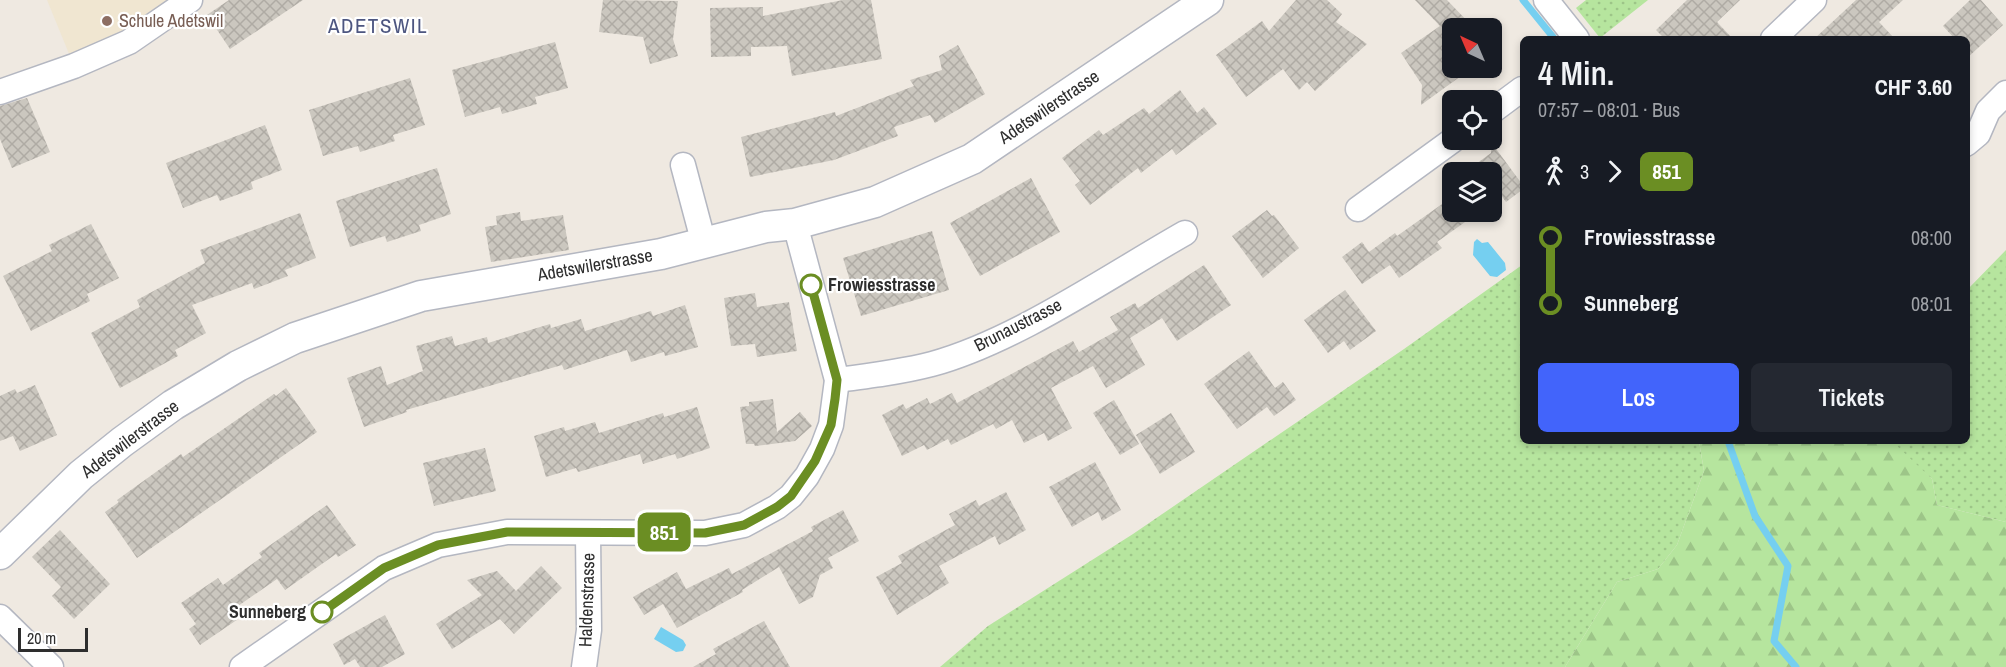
<!DOCTYPE html>
<html lang="de">
<head>
<meta charset="utf-8">
<style>
	:root { --surface:#171b24; --page:#242831; --text:#f1f3f6; --muted:#9ea1a6; --accent:#4264fb }
	body { margin:0; font-family:"Archivo Narrow",sans-serif; background:var(--page); color:var(--text); height:100vh; display:flex; flex-direction:column; font-size:22px; white-space:nowrap }
	* { box-sizing:border-box; margin:0 }
	p { font-size:20px; color:var(--muted) }
	.icon { flex:none; width:33px; height:33px; fill:none; stroke:currentColor; stroke-width:2; stroke-linecap:round; stroke-linejoin:round }
	.map { position:relative; flex:1; overflow:hidden }
	.sheet { position:absolute; left:1520px; top:36px; width:450px; height:408px; display:flex; flex-direction:column; background:var(--surface); border-radius:9px; box-shadow:0 3px 9px #0003 }
	.sheet>* { flex:none }
	.badge { padding:0 12px; border-radius:9px; font-size:21px; line-height:39px }
	.needle { width:39px; rotate:316deg }
	.buttons { position:absolute; left:1442px; top:18px; display:grid; gap:12px }
	.buttons a { display:grid; place-items:center; width:60px; height:60px; border-radius:9px; background:var(--surface); box-shadow:0 3px 9px #0003; font-size:30px }
	.scale { position:absolute; left:18px; bottom:15px; width:70px; box-sizing:border-box; padding-left:6px; border:3px solid #2e2e2e; border-top:0; font-size:16px; line-height:21px; white-space:nowrap; color:#2e2e2e; -webkit-text-stroke:4px #fff; paint-order:stroke }
	.map>.badge { position:absolute; translate:-50% -50%; box-shadow:0 0 0 3px #fff }
	.legs { display:flex; align-items:center; gap:9px; height:66px; padding:0 18px; font-size:20px }
	.legs p { margin-inline-start:auto }
	.head { display:flex; align-items:center; justify-content:space-between; height:102px; padding:0 18px }
	h1 { font-size:33px; font-weight:600; line-height:45px }
	.primary-button { display:flex; gap:12px; margin-top:auto; padding:12px 18px }
	.primary-button a { flex:1; height:69px; border-radius:9px; background:var(--accent); color:#fff; font-size:24px; font-weight:600; line-height:69px; text-align:center }
	.primary-button a+a { background:var(--page); color:var(--text) }
	ul { padding:0 18px; list-style:none }
	li { display:flex; align-items:center; gap:21px; height:66px; font-size:22px }
	li i { display:grid; place-items:center; width:9px; height:100%; margin:0 8px; background:currentColor }
	li i::after { content:''; width:15px; height:15px; margin:-8px; border:4px solid; border-radius:50%; background:var(--surface) }
	li p { margin-inline-start:auto }
	li:first-child i { background:linear-gradient(#0000 50%,currentColor 0) }
	li:last-child i { background:linear-gradient(currentColor 50%,#0000 0) }
	.map>svg:first-child { display:block }
	.education { fill:#f0e6d1 }
	.green { fill:url(#green-dots) }
	.forest { fill:url(#forest-firs) }
	.water { fill:#75cff0 }
	.lines { fill:none; stroke-linecap:round; stroke-linejoin:round }
	.stream { stroke:#75cff0; stroke-width:7 }
	.building { fill:url(#building-cross-hatch) }
	.minor-casing { stroke:#b4b7c1; stroke-width:27 }
	.tertiary-casing { stroke:#b4b7c1; stroke-width:33 }
	.minor { stroke:#fff; stroke-width:24 }
	.tertiary { stroke:#fff; stroke-width:30 }
	.line-1-casing { stroke:#fff; stroke-width:14 }
	.line-1 { stroke:#6b8e23; stroke-width:9 }
	.education-dot { fill:#8d6e63; stroke:#fff; stroke-width:2 }
	.stop-1-dot { fill:#fff; stroke:#6b8e23; stroke-width:3 }
	.labels { text-anchor:middle; stroke-width:4.5; stroke-linejoin:round; paint-order:stroke }
	.education-label { font-size:18px; fill:#785e54; stroke:#fff; text-anchor:start }
	.street-label { font-size:18px; fill:#2e2e2e; stroke:#fff }
	.stop-label { font-size:18px; font-weight:bold; fill:#2e2e2e; stroke:#fff; text-anchor:start }
	.quarter-label { font-size:21px; letter-spacing:1.5px; fill:#4d5680; stroke:#fff }
</style>
</head>
<body>
<div class="map">
<svg width="2006" height="667" viewBox="0 0 2006 667">
	<defs>
		<pattern id="green-dots" width="8" height="8" patternUnits="userSpaceOnUse" patternTransform="scale(1.5)"><rect width="8" height="8" fill="#b6e59e"/><path d="M2 2h.1M6 6h.1" fill="none" stroke="#9dc588" stroke-width="1.8" stroke-linecap="round"/></pattern>
		<pattern id="forest-firs" width="22" height="20" patternUnits="userSpaceOnUse" patternTransform="scale(1.5)"><rect width="22" height="20" fill="#b6e59e"/><path d="M5 1l3.5 6h-7zM16 11l3.5 6h-7z" fill="#9dc588"/></pattern>
		<pattern id="building-cross-hatch" width="8" height="8" patternUnits="userSpaceOnUse" patternTransform="scale(1.5)"><rect width="8" height="8" fill="#cbc7bf"/><path d="M0 0l8 8M0 8l8-8" fill="none" stroke="#afaba4"/></pattern>
	</defs>
	<rect width="100%" height="100%" fill="#efe9e1"/>
	<path class="education" d="M47 0H190L74 66Z"/>
	<g class="green">
		<path d="M1586 0H1648L1600 38 1576 8Z"/>
		<path d="M2006 250V522L1937 505 1932 479 1887 441H1966L1967 290Z"/>
		<path d="M1522 265V441H1699L1704 471 1677 545 1658 569 1617 582 1565 667H940L988 626 1133 534 1404 349Z"/>
	</g>
	<path class="forest" d="M1699 441H1887L1896 445 1932 479 1937 505 2006 522V667H1565L1617 582 1658 569 1677 545 1704 471Z"/>
	<g class="water">
		<path d="M1477 239 1482 243 1488 242 1505 263 1506 270 1497 277 1490 276 1473 255 1474 242Z"/>
		<path d="M661 627 683 640 686 645 683 651 676 652 654 639Z"/>
	</g>
	<g class="lines">
		<g class="stream">
			<path d="M1523 0 1553 37"/>
			<path d="M1728 441 1755 516 1788 566 1774 641 1796 667"/>
		</g>
	</g>
	<g class="building">
		<path d="M229 0H303L230 49 207 15Z"/>
		<path d="M603 0 678 1 673 39 678 56 650 64 643 37 599 32Z"/>
		<path d="M843 0H871L882 59 792 76 787 46 751 47V56L711 57 710 8 763 7V16Z"/>
		<path d="M1296 0H1327L1342 14 1336 22 1367 44 1315 91 1307 82 1299 90 1283 69 1246 97 1216 55 1262 21 1269 31Z"/>
		<path d="M1415 0H1447L1474 28H1452V68H1472L1421 105 1422 85 1401 53 1440 26Z"/>
		<path d="M1687 0H1740L1717 22 1733 39H1665L1656 30Z"/>
		<path d="M1856 0H1903L1879 22 1895 39H1814Z"/>
		<path d="M1970 0H1981L2003 25 1966 59V39H1955L1943 26Z"/>
		<path d="M555 42 568 88 535 97 537 104 502 114 500 107 465 117 452 70Z"/>
		<path d="M958 45 985 94 935 123 930 115 894 127 898 136 834 160 750 177 741 137 835 112 836 116 914 86 910 80 942 70 939 56Z"/>
		<path d="M410 78 425 125 393 135 395 141 360 152 358 146 323 156 309 110Z"/>
		<path d="M1180 90 1197 113 1204 107 1217 124 1176 155 1172 149 1141 173 1138 168 1090 205 1075 185 1080 181 1062 158 1099 130 1103 135 1144 108 1149 114Z"/>
		<path d="M27 98 50 152 12 168 0 139V106Z"/>
		<path d="M265 125 282 170 251 182 253 189 220 201 217 195 183 208 166 163Z"/>
		<path d="M1491 142 1522 184V190L1506 202 1501 195 1491 202V172H1465L1491 153Z"/>
		<path d="M437 168 451 214 419 225 421 231 387 242 385 236 350 247 336 201Z"/>
		<path d="M1031 178 1060 232 980 276 950 223Z"/>
		<path d="M1452 197V212H1479L1437 242 1442 248 1399 278 1390 265 1362 284 1342 257 1362 242 1369 252 1395 233 1397 236Z"/>
		<path d="M1267 210 1272 216 1274 215 1299 248 1263 278 1232 236Z"/>
		<path d="M520 212 521 221 563 215 569 250 491 262 485 227 497 225 496 216Z"/>
		<path d="M300 213 316 258 285 270 288 276 254 289 252 283 192 305 206 333 175 350 178 356 120 388 91 333 140 307 137 300 205 263 200 250Z"/>
		<path d="M91 224 119 278 87 294 90 301 31 331 3 276 52 251 49 245Z"/>
		<path d="M932 231 949 290 861 316 843 258Z"/>
		<path d="M1204 265 1231 305 1177 341 1162 318 1130 338 1145 365 1106 388 1093 366 1051 388 1072 428 1048 441 1044 433 1024 443 1012 420 996 429 993 424 951 445 948 439 927 450 924 445 902 456 882 415 903 404 906 409 927 398 930 404 952 393 957 403 1073 341 1079 352 1118 330 1110 317 1135 303 1138 308Z"/>
		<path d="M1345 290 1376 331 1350 350 1344 341 1328 353 1304 320Z"/>
		<path d="M755 293 757 307 789 302 797 351 757 357 755 344 731 346 724 298Z"/>
		<path d="M685 305 698 347 665 356 664 352 631 362 627 350 564 370 562 365 406 410 407 412 364 427 347 378 381 366 387 385 423 371 416 346 452 336 455 346 487 337 488 343 550 324 551 328 581 319 585 331 651 311 653 316Z"/>
		<path d="M1249 351 1275 388 1283 382 1296 400 1274 416 1267 407 1237 429 1204 384Z"/>
		<path d="M35 385 57 435 20 451 13 436 0 441V396L15 389 17 393Z"/>
		<path d="M286 388 317 432 137 558 105 512 119 502 117 500 181 454 183 457 274 394 276 396Z"/>
		<path d="M773 399 777 432 800 412 812 426 795 441 755 446 754 444H746L740 407 749 406V402Z"/>
		<path d="M1114 400 1139 444 1120 455 1093 413Z"/>
		<path d="M697 407 710 448 677 459 675 454 643 464 640 454 578 472 576 468 546 477 534 436 564 427 565 431 595 422 599 433 663 413 664 417Z"/>
		<path d="M1171 413 1195 452 1160 474 1136 435Z"/>
		<path d="M485 448 496 491 434 506 423 463Z"/>
		<path d="M1095 462 1121 510 1102 521 1098 512 1072 527 1049 487Z"/>
		<path d="M1006 492 1026 530 999 545 995 536 939 566 949 583 897 615 876 577 902 563 898 556 955 525 949 514 976 500 979 506Z"/>
		<path d="M327 505 356 545 338 557 336 554 285 590 277 579 238 606 244 615 200 645 189 629 196 624 181 603 218 578 223 585 262 557 259 553Z"/>
		<path d="M843 510 859 541 828 558 833 568 820 575 813 597 799 604 779 567 742 590 743 592 677 628 663 604 644 615 633 597 677 572 686 589 729 568 732 574 813 531 811 527Z"/>
		<path d="M60 530 110 584 74 619 52 596 61 587 32 557Z"/>
		<path d="M541 566 562 588 514 634 500 619 452 649 436 624 482 595 467 580 497 571 516 591Z"/>
		<path d="M385 615 405 654 382 667H360L355 659 344 665 333 644Z"/>
		<path d="M764 621 790 667H693L716 654 713 649Z"/>
	</g>
	<g class="lines">
		<g class="minor-casing">
			<g id="minor">
				<path d="M1546 0 1577 39"/>
				<path d="M1773 39 1814 0"/>
				<path d="M0 92 74 66 129 42 190 0"/>
				<path d="M1491 112 1522 89"/>
				<path d="M1966 144 1978 134 1988 111 2006 93"/>
				<path d="M683 165 704 244"/>
				<path d="M1358 209 1453 140"/>
				<path d="M837 380C869 376 901 372 932 364 1016 341 1109 276 1185 233"/>
				<path d="M0 617 51 667"/>
				<path d="M242 667 384 568 438 545 507 532 705 533 744 525 777 507 791 496 807 476 822 449 831 425 837 380 795 224"/>
				<path d="M584 667 589 630 588 533"/>
			</g>
		</g>
		<g class="tertiary-casing">
			<path id="tertiary" d="M0 554 81 475 122 442 173 405 238 366 295 338 421 296 661 254 766 227 795 224 875 202 972 159 1208 0"/>
		</g>
		<use href="#minor" class="minor"/>
		<use href="#tertiary" class="tertiary"/>
	</g>
	<g class="lines">
		<g class="line-1-casing">
			<path id="line-1" d="M322 612 384 568 438 545 507 532 705 533 744 525 777 507 791 496 815 461 831 425 835 399 837 380 811 285"/>
		</g>
		<use href="#line-1" class="line-1"/>
	</g>
	<circle class="education-dot" cx="107" cy="21" r="6"/>
	<g class="stop-1-dot">
		<circle cx="811" cy="285" r="10"/>
		<circle cx="322" cy="612" r="10"/>
	</g>
	<g class="labels">
		<g class="education-label">
			<text x="119" y="27">Schule Adetswil</text>
		</g>
		<g class="street-label">
			<text transform="translate(1049 107) rotate(-34)" y="6">Adetswilerstrasse</text>
			<text transform="translate(595 265) rotate(-10)" y="6">Adetswilerstrasse</text>
			<text transform="translate(1018 325) rotate(-27)" y="6">Brunaustrasse</text>
			<text transform="translate(130 439) rotate(-37)" y="6">Adetswilerstrasse</text>
			<text transform="translate(587 600) rotate(-88)" y="6">Haldenstrasse</text>
		</g>
		<g class="stop-label">
			<text x="828" y="291">Frowiesstrasse</text>
			<text x="306" y="618" text-anchor="end">Sunneberg</text>
		</g>
		<g class="quarter-label">
			<text x="378" y="33">ADETSWIL</text>
		</g>
	</g>
</svg>
<div class="buttons">
<a><svg class="needle" viewBox="-14 -14 28 28"><path d="M0-13l5 13h-10z" fill="#e53935"/><path d="M0 13l5-13h-10z" fill="#9ea1a6"/></svg></a>
<a><svg class="icon" aria-label="locate" viewBox="0 0 24 24"><circle cx="12" cy="12" r="6"/><path d="M12 2v4M12 18v4M2 12h4M18 12h4"/></svg></a>
<a><svg class="icon" aria-label="layers" viewBox="0 0 24 24"><path d="M12 4l9 5-9 5-9-5zM3 14l9 5 9-5"/></svg></a>
</div>
<div class="scale">20 m</div>
<b class="badge" style="left:664px;top:532px;background:#6b8e23;color:#fff">851</b>
<section class="sheet">
<div class="head"><div><h1>4 Min.</h1><p>07:57 – 08:01 · Bus</p></div><b>CHF 3.60</b></div>
<div class="legs"><svg class="icon" aria-label="walk" viewBox="0 0 24 24"><circle cx="13" cy="4" r="2"/><path d="M13 8l-2 6 4 7M11 14l-3 7M7 12l3-4h3l4 4"/></svg>3<svg class="icon" aria-label="forward" viewBox="0 0 24 24"><path d="M9 5l7 7-7 7"/></svg><b class="badge" style="background:#6b8e23;color:#fff">851</b></div>
<ul>
<li><i style="color:#6b8e23"></i><b>Frowiesstrasse</b><p>08:00</p></li>
<li><i style="color:#6b8e23"></i><b>Sunneberg</b><p>08:01</p></li>
</ul>
<div class="primary-button"><a>Los</a><a>Tickets</a></div>
</section>
</div>
</body>
</html>
